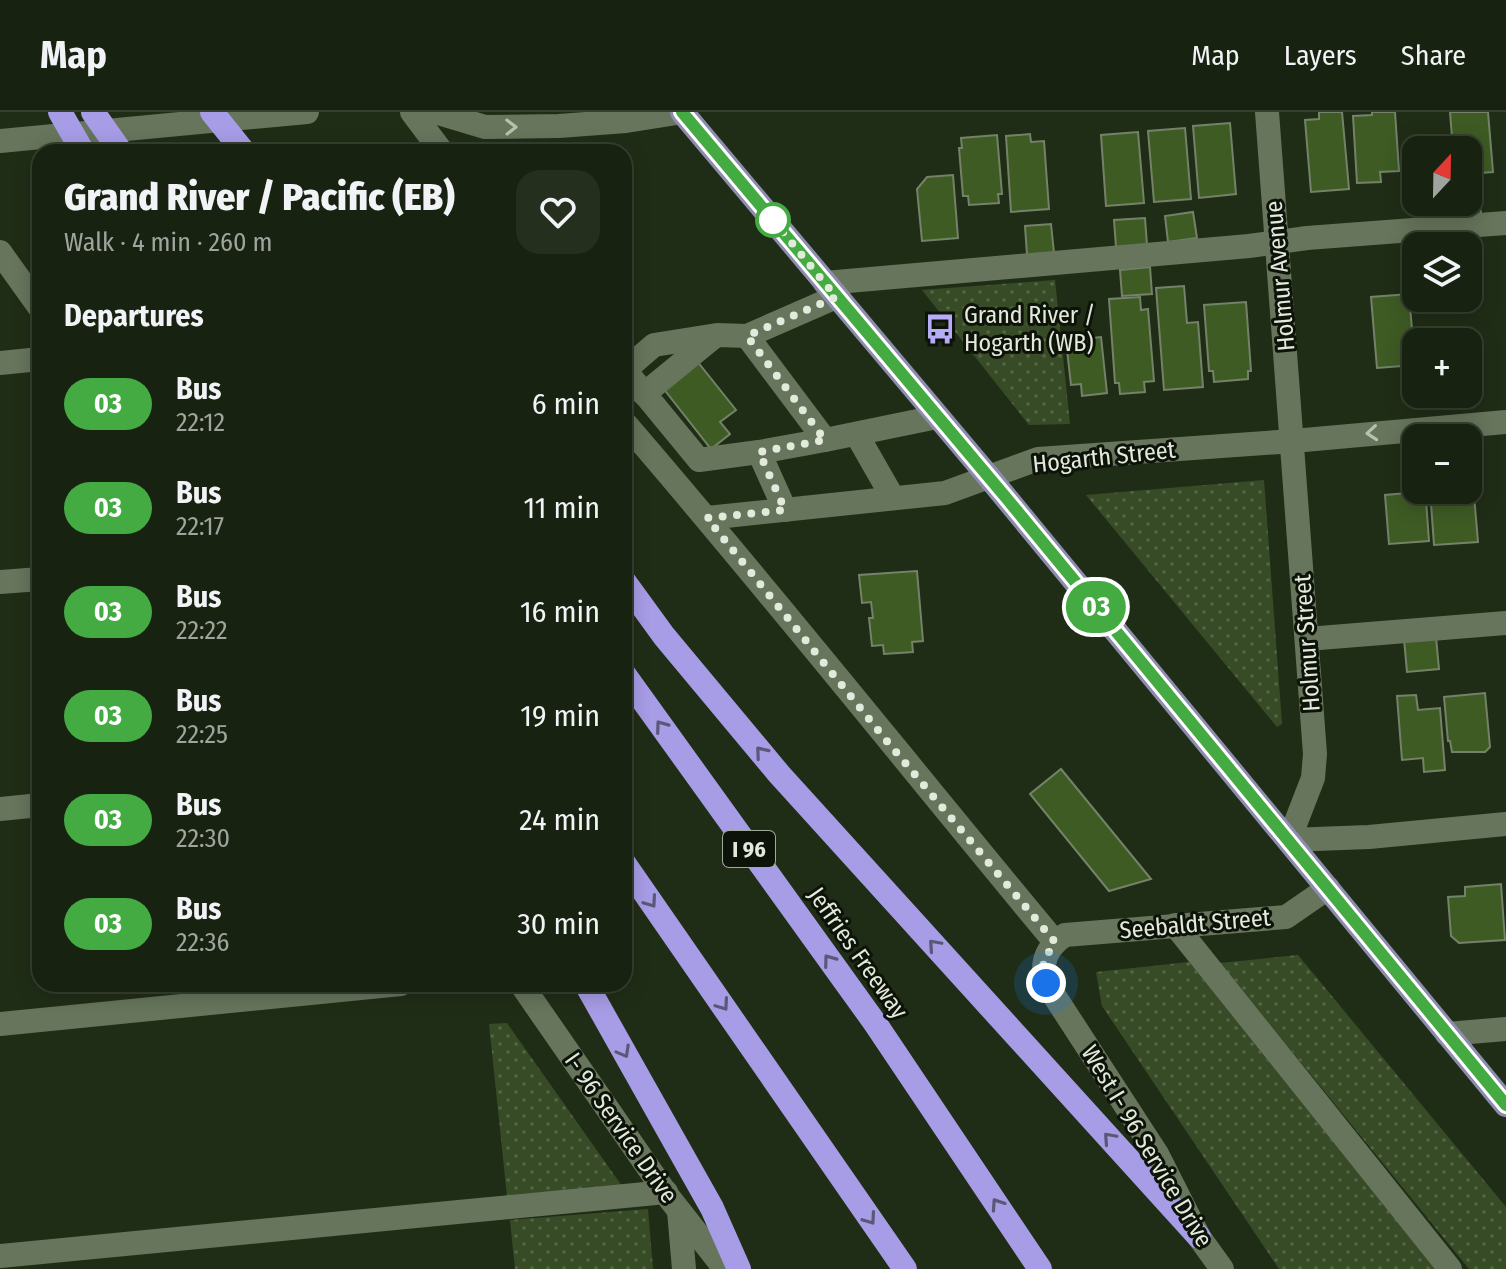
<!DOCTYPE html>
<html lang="en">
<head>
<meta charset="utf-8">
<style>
	:root { --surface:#182210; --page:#252f1e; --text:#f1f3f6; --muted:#9fa49f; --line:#363f30 }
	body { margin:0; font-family:"Fira Sans Condensed",sans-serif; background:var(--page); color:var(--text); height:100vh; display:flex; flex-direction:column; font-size:30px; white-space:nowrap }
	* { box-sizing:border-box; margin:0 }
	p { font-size:26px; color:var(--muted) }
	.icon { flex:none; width:44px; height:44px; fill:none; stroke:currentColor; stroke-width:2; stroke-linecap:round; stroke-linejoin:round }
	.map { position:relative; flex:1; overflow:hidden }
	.drawer { position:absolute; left:32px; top:32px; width:600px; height:848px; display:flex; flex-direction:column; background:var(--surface); border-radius:24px; box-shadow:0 4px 20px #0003,0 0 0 2px var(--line) }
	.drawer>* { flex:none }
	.badge { padding:0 16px; border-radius:26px; font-size:28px; line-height:52px }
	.needle { width:52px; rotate:22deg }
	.buttons { position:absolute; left:1402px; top:24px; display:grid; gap:16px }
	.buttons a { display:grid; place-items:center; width:80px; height:80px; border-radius:16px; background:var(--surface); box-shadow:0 4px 20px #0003,0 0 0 2px var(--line); font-size:40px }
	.you { position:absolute; width:40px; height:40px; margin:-20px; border:6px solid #fff; border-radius:50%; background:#1a73e8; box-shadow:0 0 0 12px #1a73e833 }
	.map>.badge { position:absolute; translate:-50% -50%; box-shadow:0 0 0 4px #fff }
	h2 { padding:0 32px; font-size:30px; line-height:72px }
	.round { display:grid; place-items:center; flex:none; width:84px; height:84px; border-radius:24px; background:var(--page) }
	.summary { display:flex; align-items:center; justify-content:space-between; height:136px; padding:0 32px }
	h1 { font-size:38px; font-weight:800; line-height:60px }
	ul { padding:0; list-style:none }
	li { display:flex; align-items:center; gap:24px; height:104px; padding:0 32px }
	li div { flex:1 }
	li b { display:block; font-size:30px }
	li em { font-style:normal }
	li .badge { min-width:88px; font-weight:700; text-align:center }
	header { display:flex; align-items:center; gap:48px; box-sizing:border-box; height:112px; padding:0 40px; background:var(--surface); border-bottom:2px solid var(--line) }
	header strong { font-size:38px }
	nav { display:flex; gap:44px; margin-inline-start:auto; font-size:28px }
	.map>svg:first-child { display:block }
	.green { fill:url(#green-dots) }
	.building { fill:#3e5b24; stroke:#738268; stroke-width:2 }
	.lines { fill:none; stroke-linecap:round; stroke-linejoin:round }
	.minor { stroke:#67755c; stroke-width:24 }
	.major { stroke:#8d8caf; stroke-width:24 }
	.highway { stroke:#a79ce6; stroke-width:24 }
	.oneway { stroke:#b7c1af }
	.oneway2 { stroke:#5a5878 }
	.line-casing { stroke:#fff; stroke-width:18 }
	.line { stroke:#44aa42; stroke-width:12 }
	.walk { stroke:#e2eadc; stroke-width:8; stroke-dasharray:0 14.4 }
	.stop-dot { fill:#fff; stroke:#44aa42; stroke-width:4 }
	.labels { text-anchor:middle; stroke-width:6; stroke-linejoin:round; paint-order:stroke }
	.shield { fill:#0e1309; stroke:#a2aa9d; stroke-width:2 }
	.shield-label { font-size:22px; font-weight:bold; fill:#e2eadc }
	.street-label { font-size:24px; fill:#e2eadc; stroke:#0e1309 }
	.poi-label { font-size:24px; fill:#e2eadc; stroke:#0e1309; text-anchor:start }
</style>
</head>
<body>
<header>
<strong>Map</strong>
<nav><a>Map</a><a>Layers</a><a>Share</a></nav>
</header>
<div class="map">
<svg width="1506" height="1157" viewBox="0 0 1506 1157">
	<defs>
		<pattern id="green-dots" width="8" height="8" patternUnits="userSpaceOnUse" patternTransform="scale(2)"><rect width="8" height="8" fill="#374c26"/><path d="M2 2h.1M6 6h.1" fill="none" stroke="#546645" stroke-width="1.8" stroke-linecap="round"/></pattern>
	</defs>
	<rect width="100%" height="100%" fill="#202d16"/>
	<g class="green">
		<path d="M1055 168 1070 312 1029 313 922 178Z"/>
		<path d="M1264 368 1282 612 1277 615 1086 383Z"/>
		<path d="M1298 843 1506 1095V1157H1469L1220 851Z"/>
		<path d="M1189 850 1435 1157H1279L1102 894 1096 860Z"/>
		<path d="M507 911 622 1074 507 1084 489 912Z"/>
		<path d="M648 1097 653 1157H515L510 1108Z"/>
	</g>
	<g class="building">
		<path d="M1319 0H1342L1349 77 1311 80 1305 8 1319 7Z"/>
		<path d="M1372 0H1395L1399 59 1380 60 1381 70 1357 71 1353 4 1372 3Z"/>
		<path d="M1450 0H1488L1493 60 1468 62V38H1453Z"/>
		<path d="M1230 11 1236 82 1199 86 1193 14Z"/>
		<path d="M1185 16 1191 87 1154 90 1148 19Z"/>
		<path d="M1138 20 1144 91 1106 94 1101 23Z"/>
		<path d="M1030 22 1031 30 1044 29 1049 97 1011 100 1006 24Z"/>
		<path d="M997 23 1002 82H998L999 91 969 93 968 84H963L959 36H962L961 26Z"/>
		<path d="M953 63 958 126 922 129 917 77 927 65Z"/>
		<path d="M1478 81 1481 102 1458 105 1456 90H1468V83Z"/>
		<path d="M1193 100 1197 126 1168 130 1165 104Z"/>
		<path d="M1145 106 1147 133 1116 135 1114 108Z"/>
		<path d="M1051 112 1054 141 1027 143 1025 114Z"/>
		<path d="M1150 155 1152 182 1122 184 1120 158Z"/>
		<path d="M1184 174 1187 211 1198 210 1203 275 1164 278 1156 176Z"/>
		<path d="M1409 182 1415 253 1377 256 1371 185Z"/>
		<path d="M1140 185 1141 198 1148 197 1154 269 1144 270 1145 280 1120 282 1119 271H1115L1109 187Z"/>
		<path d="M1246 190 1251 259H1248V267L1214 270 1213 259H1209L1204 193Z"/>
		<path d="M1101 225 1107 281 1082 284 1081 272 1071 273 1066 229Z"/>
		<path d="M697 249 736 298 720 310 730 322 711 337 663 276Z"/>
		<path d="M1430 378H1457L1458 384 1474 383 1478 430 1434 433Z"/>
		<path d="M1407 381 1408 389 1426 388 1429 429 1389 432 1385 383Z"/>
		<path d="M917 459 923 529 912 530 913 540 884 542 883 533 872 534 869 506H873L871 490 862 491 859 463Z"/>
		<path d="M1436 525 1439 557 1407 560 1404 527Z"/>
		<path d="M1485 581 1490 635 1485 640H1452L1450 629H1448L1444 585Z"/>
		<path d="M1416 583 1418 598 1440 596 1445 658 1424 660 1423 646 1402 648 1397 584Z"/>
		<path d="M1061 657 1151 767 1109 779 1030 682Z"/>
		<path d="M1501 772 1505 828 1459 831 1451 824 1448 785 1465 784V775Z"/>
	</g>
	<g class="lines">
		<g class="minor">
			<path d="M412 0 442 40"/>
			<path d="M435 0 485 15 559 14 626 9 683 0"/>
			<path d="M1267 0 1315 642 1313 666 1289 728 1369 725 1506 712"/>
			<path d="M0 29 307 0"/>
			<path d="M0 140 40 196"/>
			<path d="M825 171 1249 134 1307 126 1506 111"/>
			<path d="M747 224 825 328 937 305"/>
			<path d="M0 251 40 247"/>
			<path d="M644 282 715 224"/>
			<path d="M624 310C771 480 911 657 1055 830"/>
			<path d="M857 323 893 386"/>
			<path d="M759 340 699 348 625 258 654 233 717 223 747 224 836 185"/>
			<path d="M785 398 759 340 825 328"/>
			<path d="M707 406 945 381 1038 347 1293 329 1506 310"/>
			<path d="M0 470 40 467"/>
			<path d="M1307 527 1506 511"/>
			<path d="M0 697 40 693"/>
			<path d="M1175 813 1450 1157"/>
			<path d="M521 872 670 1087 725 1157"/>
			<path d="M0 912 401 872"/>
			<path d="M1447 922 1506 917"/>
			<path d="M679 1099 684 1157"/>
			<path d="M0 1144 666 1080"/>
			<path d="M1222 1157 1199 1125 1157 1042 1046 871C1040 849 1047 835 1065 823L1286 805 1328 776"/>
		</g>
		<path class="major" d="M682 0 988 364 1506 993"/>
		<g class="highway">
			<path d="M60 0 83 40"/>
			<path d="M93 0 121 40"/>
			<path d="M212 0 244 40"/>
			<path d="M624 469 664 524 779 662 1199 1125"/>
			<path d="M624 562 875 911 1040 1157"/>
			<path d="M624 751 905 1157"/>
			<path d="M586 872 712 1096 739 1157"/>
		</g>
	</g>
	<defs><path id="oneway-chevron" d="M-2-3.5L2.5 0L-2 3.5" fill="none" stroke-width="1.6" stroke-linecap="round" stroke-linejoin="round" transform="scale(2)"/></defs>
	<g class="oneway">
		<use href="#oneway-chevron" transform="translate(511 15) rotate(-1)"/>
		<use href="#oneway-chevron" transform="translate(1372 321) rotate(175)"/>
	</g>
	<g class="oneway2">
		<use href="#oneway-chevron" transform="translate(661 614) rotate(-126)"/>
		<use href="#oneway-chevron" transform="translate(761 640) rotate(-130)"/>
		<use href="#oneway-chevron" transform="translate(651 790) rotate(55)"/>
		<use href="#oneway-chevron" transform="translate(934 833) rotate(-132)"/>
		<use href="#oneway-chevron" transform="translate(829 848) rotate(-126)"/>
		<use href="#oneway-chevron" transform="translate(723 893) rotate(55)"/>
		<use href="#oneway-chevron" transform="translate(624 940) rotate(61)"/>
		<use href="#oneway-chevron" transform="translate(1109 1026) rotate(-132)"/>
		<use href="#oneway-chevron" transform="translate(997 1092) rotate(-124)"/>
		<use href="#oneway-chevron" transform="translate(870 1107) rotate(55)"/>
	</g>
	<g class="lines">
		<g class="line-casing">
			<path id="line" d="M682 0 1008 388 1506 993"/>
		</g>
		<use href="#line" class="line"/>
		<path class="walk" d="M773 108 769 103 836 185 747 224 825 328 759 340 785 398 707 406 886 628 1055 830 1043 850 1046 871"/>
	</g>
	<defs>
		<g id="bus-bare" transform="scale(2.4)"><path d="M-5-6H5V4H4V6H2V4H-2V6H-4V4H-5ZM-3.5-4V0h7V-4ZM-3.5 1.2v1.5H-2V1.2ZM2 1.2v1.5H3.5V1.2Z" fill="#b6acf8" stroke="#0e1309" stroke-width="2.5" paint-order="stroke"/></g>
	</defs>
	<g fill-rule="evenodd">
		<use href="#bus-bare" x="940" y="217"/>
	</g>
	<circle class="stop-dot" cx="773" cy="108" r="16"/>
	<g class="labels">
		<rect class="shield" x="723" y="719" width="52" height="36" rx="6"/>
		<g class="shield-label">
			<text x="749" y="745">I 96</text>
		</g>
		<g class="street-label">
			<text transform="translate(1280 164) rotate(-95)" y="8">Holmur Avenue</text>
			<text transform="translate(1104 345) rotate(-6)" y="8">Hogarth Street</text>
			<text transform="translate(1307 531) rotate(-94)" y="8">Holmur Street</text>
			<text transform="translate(1195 812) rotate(-5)" y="8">Seebaldt Street</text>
			<text transform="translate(858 841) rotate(55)" y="8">Jeffries Freeway</text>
			<text transform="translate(621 1016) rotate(55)" y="8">I- 96 Service Drive</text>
			<text transform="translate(1147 1034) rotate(59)" y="8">West I- 96 Service Drive</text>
		</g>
		<g class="poi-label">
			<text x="964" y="211">Grand River /<tspan x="964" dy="28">Hogarth (WB)</tspan></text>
		</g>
	</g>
</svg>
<div class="buttons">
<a><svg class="needle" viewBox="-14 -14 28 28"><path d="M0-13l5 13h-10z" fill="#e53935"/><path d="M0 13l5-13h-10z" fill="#9fa49f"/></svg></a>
<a><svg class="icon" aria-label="layers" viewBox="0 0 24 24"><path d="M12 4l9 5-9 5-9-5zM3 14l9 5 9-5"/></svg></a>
<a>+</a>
<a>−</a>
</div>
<div class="you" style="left:1046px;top:871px"></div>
<b class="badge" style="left:1096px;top:495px;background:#44aa42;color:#fff">03</b>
<section class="drawer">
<div class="summary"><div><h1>Grand River / Pacific (EB)</h1><p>Walk · 4 min · 260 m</p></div><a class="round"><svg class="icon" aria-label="heart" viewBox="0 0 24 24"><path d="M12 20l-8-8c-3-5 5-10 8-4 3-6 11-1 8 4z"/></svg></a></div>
<h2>Departures</h2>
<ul>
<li><span class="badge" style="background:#44aa42;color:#fff">03</span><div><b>Bus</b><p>22:12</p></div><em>6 min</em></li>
<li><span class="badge" style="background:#44aa42;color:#fff">03</span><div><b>Bus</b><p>22:17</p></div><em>11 min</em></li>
<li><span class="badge" style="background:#44aa42;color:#fff">03</span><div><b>Bus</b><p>22:22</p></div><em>16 min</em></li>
<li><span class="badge" style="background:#44aa42;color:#fff">03</span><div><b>Bus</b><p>22:25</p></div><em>19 min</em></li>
<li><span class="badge" style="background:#44aa42;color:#fff">03</span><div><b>Bus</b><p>22:30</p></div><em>24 min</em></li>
<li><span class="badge" style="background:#44aa42;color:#fff">03</span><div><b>Bus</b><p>22:36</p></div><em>30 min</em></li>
</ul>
</section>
</div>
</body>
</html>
